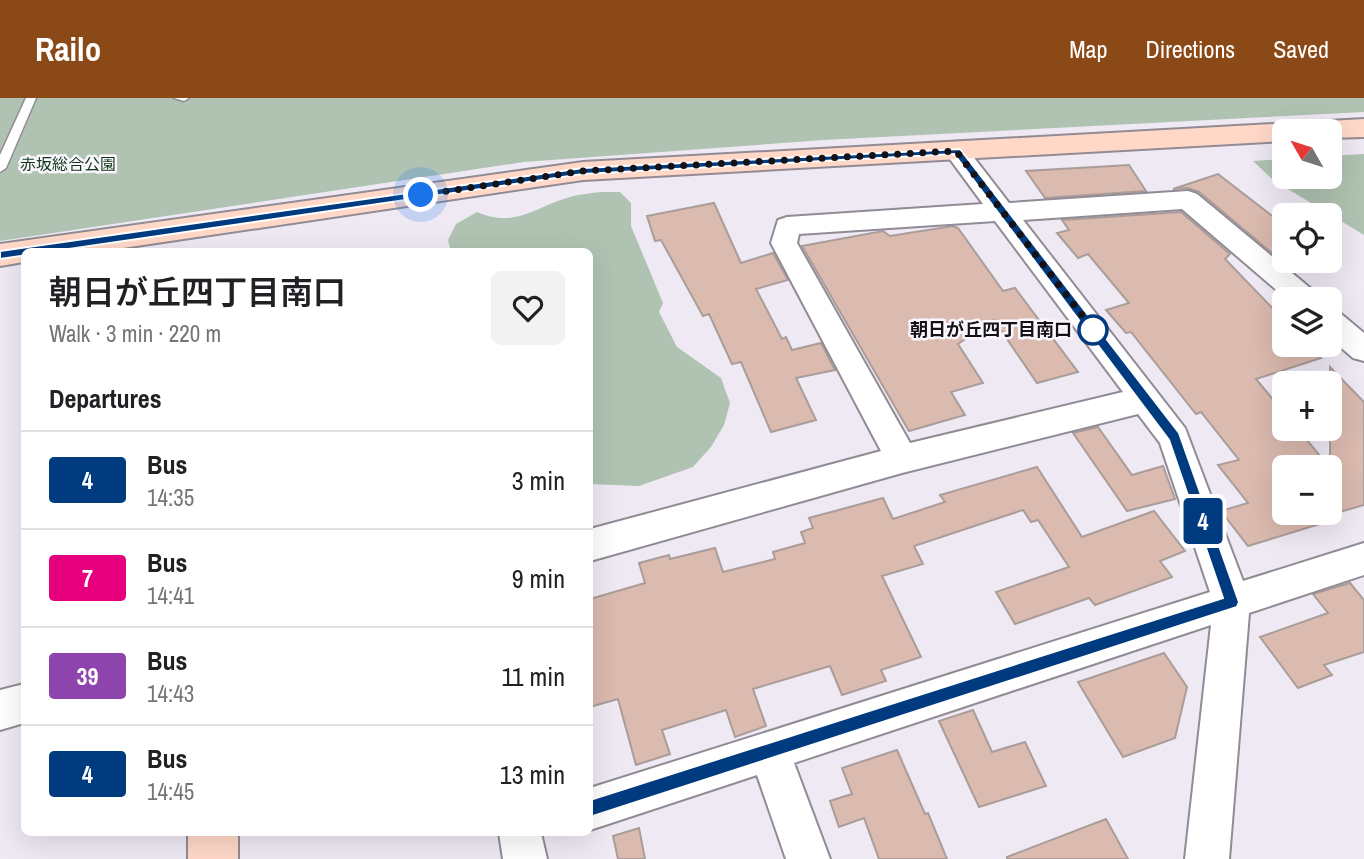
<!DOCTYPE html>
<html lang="en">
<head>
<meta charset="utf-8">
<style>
	:root { --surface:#fff; --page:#f2f2f2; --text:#202124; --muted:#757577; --line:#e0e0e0; --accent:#8b4917 }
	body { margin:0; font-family:"Archivo Narrow","Noto Sans JP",sans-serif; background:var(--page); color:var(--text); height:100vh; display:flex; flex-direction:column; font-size:26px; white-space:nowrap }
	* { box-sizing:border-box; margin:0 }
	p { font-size:23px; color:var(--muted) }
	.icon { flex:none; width:38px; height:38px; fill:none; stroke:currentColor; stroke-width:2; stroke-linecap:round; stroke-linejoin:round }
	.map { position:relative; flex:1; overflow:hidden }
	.details { position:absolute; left:21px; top:150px; width:572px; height:588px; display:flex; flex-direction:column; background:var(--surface); border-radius:10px; box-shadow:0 7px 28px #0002 }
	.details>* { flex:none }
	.badge { padding:0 14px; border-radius:5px; font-size:24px; line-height:46px }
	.needle { width:46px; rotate:309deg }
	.tools { position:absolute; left:1272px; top:21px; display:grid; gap:14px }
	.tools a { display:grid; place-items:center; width:70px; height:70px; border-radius:10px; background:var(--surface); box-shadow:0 7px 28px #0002; font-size:35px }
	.you { position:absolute; width:35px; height:35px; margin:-18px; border:5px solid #fff; border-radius:50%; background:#1a73e8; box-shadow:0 0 0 10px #1a73e833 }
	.map>.badge { position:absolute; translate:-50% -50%; box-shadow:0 0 0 4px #fff }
	h2 { padding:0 28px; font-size:26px; line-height:63px }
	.round { display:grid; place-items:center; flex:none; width:74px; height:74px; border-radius:10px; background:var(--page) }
	.overview { display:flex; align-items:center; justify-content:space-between; height:119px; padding:0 28px }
	h1 { font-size:33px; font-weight:600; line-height:52px }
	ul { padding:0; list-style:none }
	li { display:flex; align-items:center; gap:21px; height:98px; padding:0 28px; border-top:2px solid var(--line) }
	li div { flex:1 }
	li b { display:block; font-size:26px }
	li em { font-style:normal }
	li .badge { min-width:77px; font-weight:700; text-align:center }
	header { display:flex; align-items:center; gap:42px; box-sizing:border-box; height:98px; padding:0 35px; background:var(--accent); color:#fff }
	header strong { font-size:33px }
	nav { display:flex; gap:38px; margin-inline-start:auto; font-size:24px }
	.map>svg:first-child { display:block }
	.green { fill:#b0c3b2 }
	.building { fill:#dbbaaf; stroke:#aa9d99; stroke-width:2 }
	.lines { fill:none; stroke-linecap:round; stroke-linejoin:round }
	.lane-casing { stroke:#918b95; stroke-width:3 }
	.street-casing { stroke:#918b95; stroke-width:4 }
	.secondary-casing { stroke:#918b95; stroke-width:4 }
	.lane { fill:#fff; fill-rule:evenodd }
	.street { fill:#fff; fill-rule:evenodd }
	.secondary { fill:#ffd8c8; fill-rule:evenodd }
	.line { fill:#003b80; stroke:#fff; stroke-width:2 }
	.walk { stroke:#141216; stroke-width:7; stroke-dasharray:0 12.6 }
	.stop-dot { fill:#fff; stroke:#003b80; stroke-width:3.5 }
	.labels { text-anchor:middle; stroke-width:5; stroke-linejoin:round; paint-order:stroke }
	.far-park-label { font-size:16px; fill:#0d3617; stroke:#fbf7fe }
	.stop-label { font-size:18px; font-weight:bold; fill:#141216; stroke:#fbf7fe; text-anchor:end }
</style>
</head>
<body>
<header>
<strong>Railo</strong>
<nav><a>Map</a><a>Directions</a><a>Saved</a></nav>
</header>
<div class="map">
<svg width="1364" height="761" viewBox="0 0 1364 761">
	<rect width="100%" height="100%" fill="#efe9f4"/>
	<g class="green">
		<path d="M0 0H1364V14L824 42 524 64 0 143Z"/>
		<path d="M1364 56V137L1273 82 1253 63 1284 61V79H1330V58Z"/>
		<path d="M601 94H620L631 105V128L663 205 659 214 677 249 721 280 730 305 724 327 711 349 693 369 639 388 590 386V154H451L448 142 456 126 477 114C516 131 536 108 573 98 582 96 592 95 601 94Z"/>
	</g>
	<g class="building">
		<path d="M1129 67 1146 93 1045 100 1026 73Z"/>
		<path d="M1218 76 1284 127V165L1199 94 1188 90 1173 91Z"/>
		<path d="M714 105 741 165 773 155 788 182 756 191 782 241 786 239 792 252 821 245 835 272 796 280 816 322 771 334 741 264 732 266 709 216 703 218 661 142 655 143 647 118Z"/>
		<path d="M1181 114 1230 156 1225 161 1284 222V247H1308L1321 260 1256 281 1284 315V331H1298L1329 369H1284V415H1330V269L1364 304V407L1329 417 1333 422 1248 448 1221 413 1248 405 1218 367 1239 362 1201 314 1196 316 1131 234 1126 235 1106 212 1129 205 1088 156 1078 160 1057 135 1069 132 1062 122Z"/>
		<path d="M953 128 958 130 1003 193 1015 190 1078 274 1037 285 994 222 958 246 983 285 951 294 965 317 909 333 802 148 883 133 890 138Z"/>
		<path d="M1098 329 1132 377 1163 368 1175 401 1127 413 1073 335Z"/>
		<path d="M1037 369 1082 439 1154 413 1185 453 1160 463 1172 479 1095 507 1089 500 1015 526 996 494 1069 469 1038 422 1031 424 1023 412 914 448 923 466 882 478 921 559 881 572 886 583 842 597 830 568 753 591 766 628 735 639 726 612 662 632 670 656 636 667 618 601 590 609V501L645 485 639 465 669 457 670 461 715 450 723 474 775 461 773 454 805 445 801 434 813 430 809 420 883 400 893 421 945 404 940 397Z"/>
		<path d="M1350 485 1364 502V554L1324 567 1332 577 1298 590 1260 539 1328 515 1313 496Z"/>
		<path d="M1164 555 1187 589 1175 640 1123 659 1078 584Z"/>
		<path d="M973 612 992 654 1025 644 1046 688 979 709 939 623Z"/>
		<path d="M897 652 925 716 928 715 947 761H879L864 720 839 729 830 703 852 696 842 670Z"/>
		<path d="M1106 721 1128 761H1007V759Z"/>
		<path d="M639 730 645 761H618L613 738Z"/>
	</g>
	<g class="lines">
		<g class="lane-casing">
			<g id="lane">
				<path d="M26 0H36L6 70 0 74V57Z"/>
				<path d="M174 0H189L184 3Z"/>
			</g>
		</g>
		<g class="street-casing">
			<g id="street">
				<path d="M956 45 965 48 1009 105 1188 93 1197 96 1315 194 1319 201H1287L1182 111 1023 122 1185 330 1243 483 1364 445V477L1249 515 1229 761H1185L1211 527 794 665 830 761H786L757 677 590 732V690L1210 494 1160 345 1138 316 902 375 590 463V431L881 353 771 145 778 122 787 119 983 106 944 53 947 48ZM995 123 1123 294 910 345 797 145 799 136Z"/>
				<path d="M1330 212 1340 215 1364 235V263L1353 260 1330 240Z"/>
				<path d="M24 586V625L0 632V592Z"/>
				<path d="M499 735H541L547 761H503Z"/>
			</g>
		</g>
		<g class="secondary-casing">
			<g id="secondary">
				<path d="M1364 21V39L1330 40V33H1284V43L583 82 96 154H24V164L0 168V146L583 64Z"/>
				<rect x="188" y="735" width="50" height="26"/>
			</g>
		</g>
		<use href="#lane" class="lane"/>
		<use href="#street" class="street"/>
		<use href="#secondary" class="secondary"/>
	</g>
	<path class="line" d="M960 51 1179 335 1239 504 1237 509 590 719 584 717 581 711 584 705 590 702 1223 500 1169 342 954 56 583 76 0 161V153L583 70Z"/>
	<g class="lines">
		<path class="walk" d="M421 97 583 73 956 53 1098 238 1093 232"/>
	</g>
	<circle class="stop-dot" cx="1093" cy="232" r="14"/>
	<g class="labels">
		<g class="far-park-label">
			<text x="68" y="72">赤坂総合公園</text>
		</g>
		<g class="stop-label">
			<text x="1072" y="238">朝日が丘四丁目南口</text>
		</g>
	</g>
</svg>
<div class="tools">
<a><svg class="needle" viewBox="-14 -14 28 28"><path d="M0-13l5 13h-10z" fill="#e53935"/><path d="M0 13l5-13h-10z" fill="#757577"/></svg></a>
<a><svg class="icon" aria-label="locate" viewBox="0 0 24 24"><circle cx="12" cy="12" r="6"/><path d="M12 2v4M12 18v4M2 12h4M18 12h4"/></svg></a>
<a><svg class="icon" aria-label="layers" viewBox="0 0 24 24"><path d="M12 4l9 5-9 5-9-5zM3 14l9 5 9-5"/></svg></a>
<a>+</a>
<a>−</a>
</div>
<div class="you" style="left:421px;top:97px"></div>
<b class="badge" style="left:1203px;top:423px;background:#003b80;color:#fff">4</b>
<section class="details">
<div class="overview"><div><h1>朝日が丘四丁目南口</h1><p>Walk · 3 min · 220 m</p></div><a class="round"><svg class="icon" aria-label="heart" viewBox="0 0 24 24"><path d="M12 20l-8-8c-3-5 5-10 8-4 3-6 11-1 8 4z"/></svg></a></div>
<h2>Departures</h2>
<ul>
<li><span class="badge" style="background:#003b80;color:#fff">4</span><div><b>Bus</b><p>14:35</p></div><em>3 min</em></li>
<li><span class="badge" style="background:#e6007e;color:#fff">7</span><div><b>Bus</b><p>14:41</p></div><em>9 min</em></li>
<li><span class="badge" style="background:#8e44ad;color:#fff">39</span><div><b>Bus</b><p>14:43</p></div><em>11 min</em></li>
<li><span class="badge" style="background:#003b80;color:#fff">4</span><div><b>Bus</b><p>14:45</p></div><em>13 min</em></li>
</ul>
</section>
</div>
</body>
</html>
